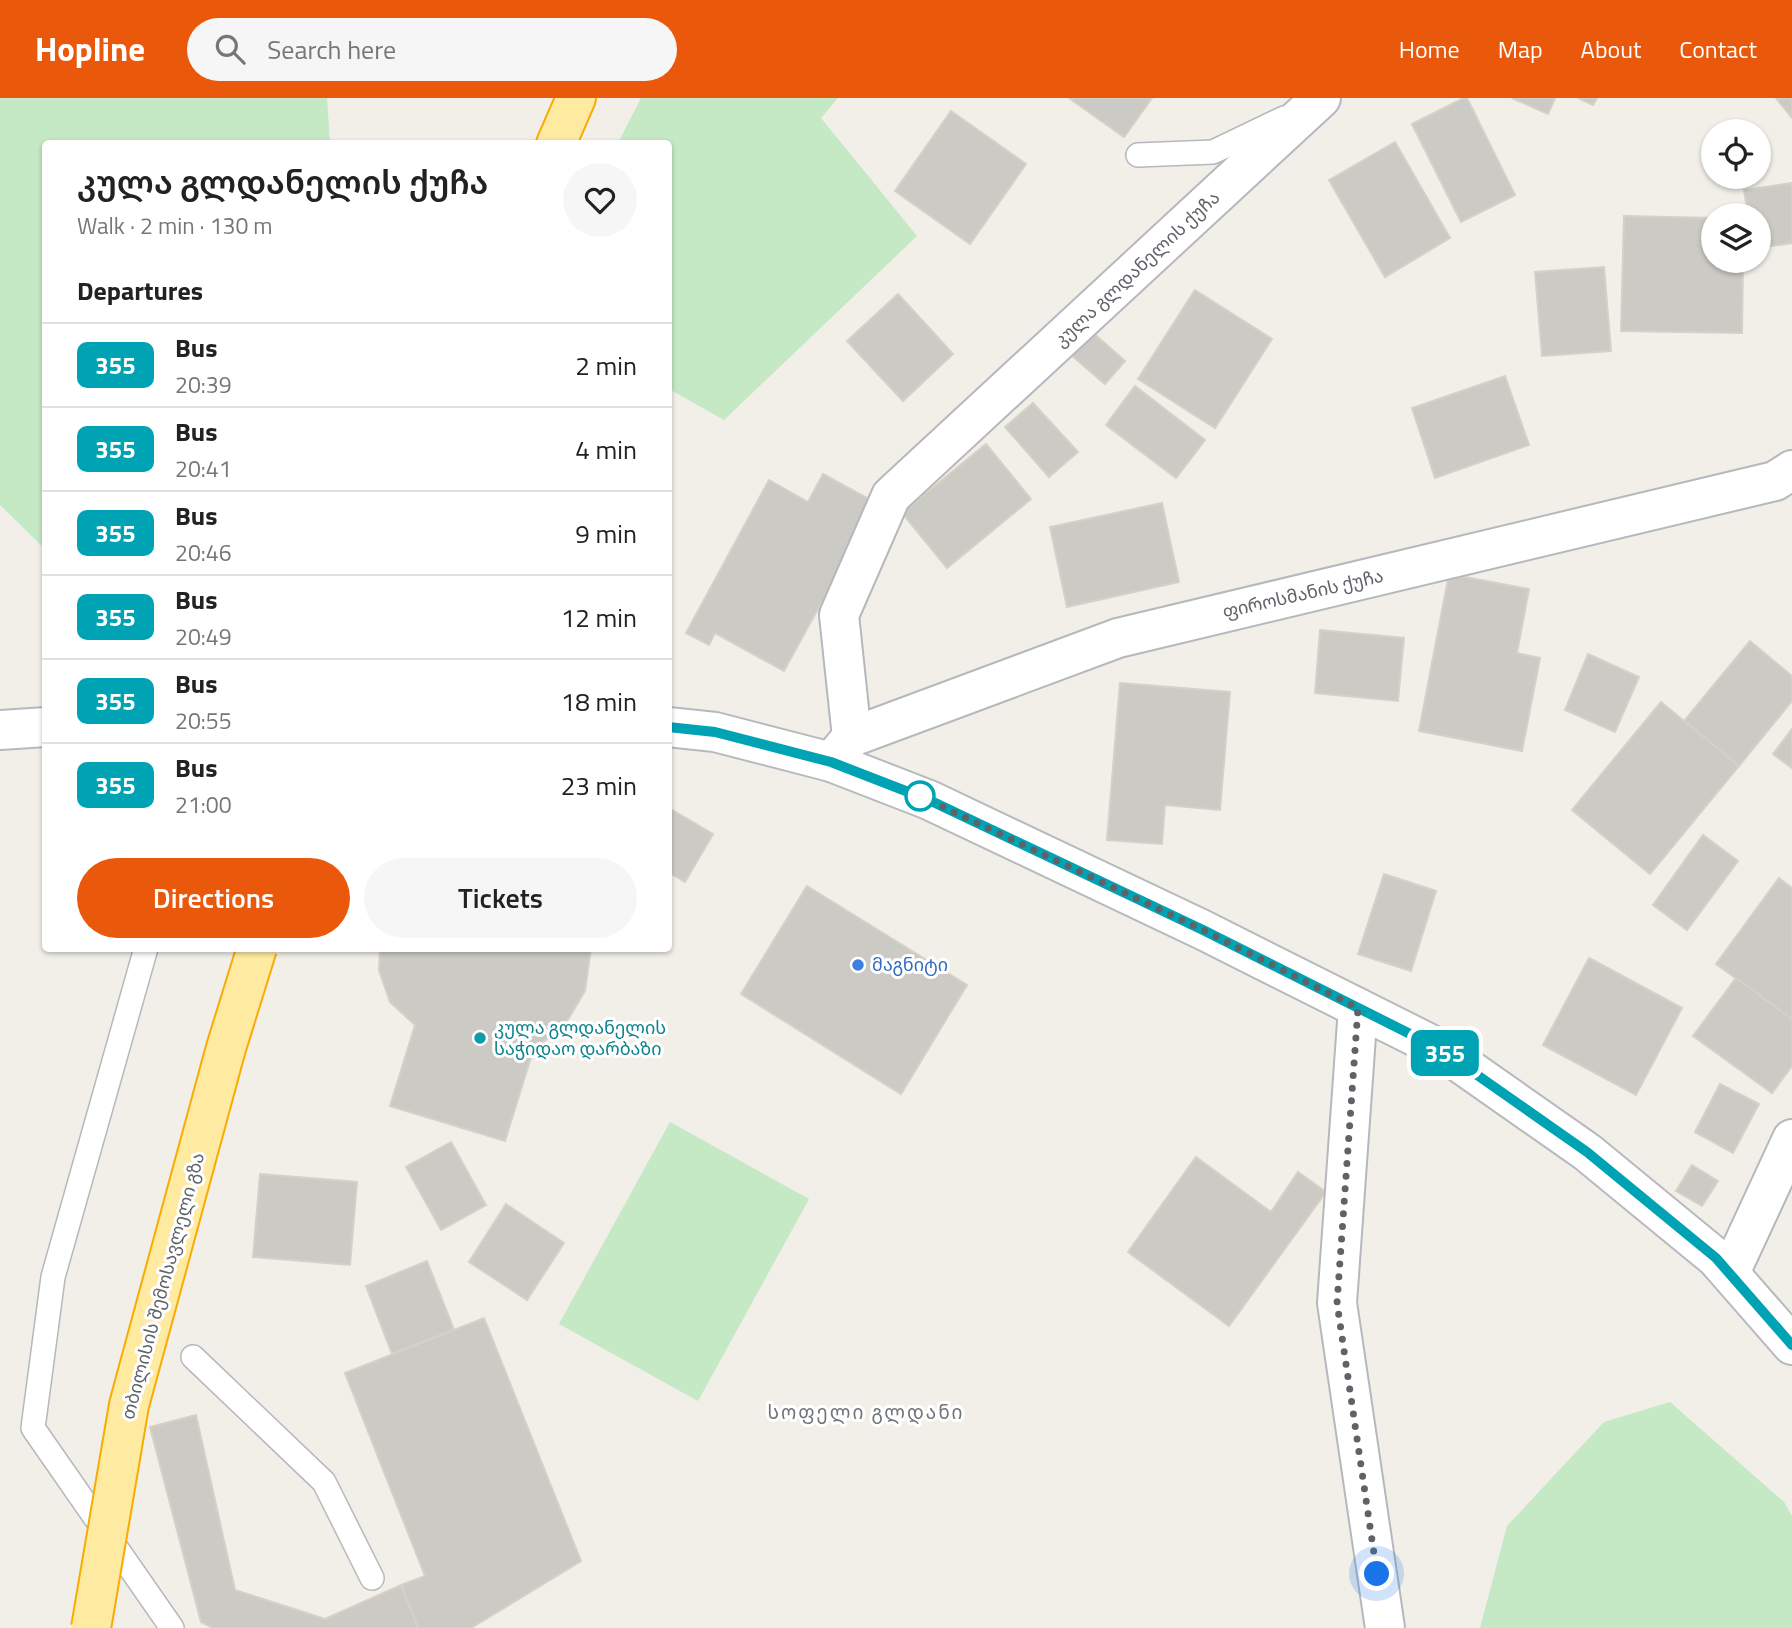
<!DOCTYPE html>
<html lang="en">
<head>
<meta charset="utf-8">
<style>
	:root { --surface:#fff; --page:#f6f6f6; --text:#222; --muted:#767676; --line:#e0e0e0; --accent:#ea580c }
	body { margin:0; font-family:"Titillium Web","Noto Sans Georgian",sans-serif; background:var(--page); color:var(--text); height:100vh; display:flex; flex-direction:column; font-size:26px; white-space:nowrap }
	* { box-sizing:border-box; margin:0 }
	p { font-size:23px; color:var(--muted) }
	.icon { flex:none; width:38px; height:38px; fill:none; stroke:currentColor; stroke-width:2; stroke-linecap:round; stroke-linejoin:round }
	.map { position:relative; flex:1; overflow:hidden }
	.details { position:absolute; left:42px; top:42px; width:630px; height:812px; display:flex; flex-direction:column; background:var(--surface); border-radius:7px; box-shadow:0 2px 5px #0004 }
	.details>* { flex:none }
	.badge { padding:0 14px; border-radius:10px; font-size:24px; line-height:46px }
	.buttons { position:absolute; left:1701px; top:21px; display:grid; gap:14px }
	.buttons a { display:grid; place-items:center; width:70px; height:70px; border-radius:50%; background:var(--surface); box-shadow:0 2px 5px #0004; font-size:35px }
	.you { position:absolute; width:35px; height:35px; margin:-18px; border:5px solid #fff; border-radius:50%; background:#1a73e8; box-shadow:0 0 0 10px #1a73e833 }
	.map>.badge { position:absolute; translate:-50% -50%; box-shadow:0 0 0 4px #fff }
	h2 { padding:0 35px; font-size:26px; line-height:63px }
	.round { display:grid; place-items:center; flex:none; width:74px; height:74px; border-radius:37px; background:var(--page) }
	.summary { display:flex; align-items:center; justify-content:space-between; height:119px; padding:0 35px }
	h1 { font-size:33px; font-weight:600; line-height:52px }
	.button { display:flex; gap:14px; margin-top:auto; padding:14px 35px }
	.button a { flex:1; height:80px; border-radius:42px; background:var(--accent); color:#fff; font-size:28px; font-weight:600; line-height:80px; text-align:center }
	.button a+a { background:var(--page); color:var(--text) }
	ul { padding:0; list-style:none }
	li { display:flex; align-items:center; gap:21px; height:84px; padding:0 35px; border-top:2px solid var(--line) }
	li div { flex:1 }
	li b { display:block; font-size:26px }
	li em { font-style:normal }
	li .badge { min-width:77px; font-weight:700; text-align:center }
	header { display:flex; align-items:center; gap:42px; box-sizing:border-box; height:98px; padding:0 35px; background:var(--accent); color:#fff }
	header strong { font-size:33px }
	nav { display:flex; gap:38px; margin-inline-start:auto; font-size:24px }
	.search { width:490px; height:63px; background:var(--page); display:flex; align-items:center; gap:18px; box-sizing:border-box; padding:0 24px; border-radius:38px; color:var(--muted); font-size:26px }
	.map>svg:first-child { display:block }
	.green { fill:#c5e8c5 }
	.building { fill:#cccac5; stroke:#d6d1c6; stroke-width:2 }
	.lines { fill:none; stroke-linecap:round; stroke-linejoin:round }
	.service-casing { stroke:#b5b8bc; stroke-width:26 }
	.minor-casing { stroke:#b5b8bc; stroke-width:42 }
	.secondary-casing { stroke:#b6babf; stroke-width:42 }
	.trunk-casing { stroke:#f9ab00; stroke-width:42 }
	.service { stroke:#fff; stroke-width:23 }
	.minor { stroke:#fff; stroke-width:38 }
	.secondary { stroke:#fff; stroke-width:38 }
	.trunk { stroke:#feeaa1; stroke-width:38 }
	.trunk-bridge-casing { stroke:#f9ab00; stroke-width:42; stroke-linecap:butt }
	.trunk-bridge { stroke:#feeaa1; stroke-width:38 }
	.line-casing { stroke:#fff; stroke-width:16 }
	.line { stroke:#00a3b4; stroke-width:10 }
	.walk { stroke:#5f6368; stroke-width:7; stroke-dasharray:0 12.6 }
	.stop-dot { fill:#fff; stroke:#00a3b4; stroke-width:3.5 }
	.shop-dot { fill:#3f7fe0; stroke:#fff; stroke-width:2.5 }
	.culture-dot { fill:#0f9aa8; stroke:#fff; stroke-width:2.5 }
	.labels { text-anchor:middle; stroke-width:6; stroke-linejoin:round; paint-order:stroke }
	.street-label { font-size:18px; fill:#5f6368; stroke:#fff }
	.shop-label { font-size:18px; fill:#366cbe; stroke:#fff; text-anchor:start }
	.culture-label { font-size:18px; fill:#0d838f; stroke:#fff; text-anchor:start }
	.neighbourhood-label { font-size:19px; letter-spacing:2px; fill:#70757a; stroke:#fff }
</style>
</head>
<body>
<header>
<strong>Hopline</strong>
<div class="search"><svg class="icon" aria-label="search" viewBox="0 0 24 24"><circle cx="10" cy="10" r="6"/><path d="M15 15l6 6"/></svg>Search here</div>
<nav><a>Home</a><a>Map</a><a>About</a><a>Contact</a></nav>
</header>
<div class="map">
<svg width="1792" height="1530" viewBox="0 0 1792 1530">
	<rect width="100%" height="100%" fill="#f1efe8"/>
	<g class="green">
		<path d="M0 0H327L330 45 46 46 45 451 0 407Z"/>
		<path d="M641 0H838L821 20 917 138 724 322 669 291 668 46 618 45Z"/>
		<path d="M670 1024 809 1101 698 1303 559 1226Z"/>
		<path d="M1670 1304 1784 1404 1792 1418V1530H1480L1507 1428 1604 1324Z"/>
	</g>
	<g class="building">
		<path d="M1069 0H1152L1124 39Z"/>
		<path d="M1464 0H1467L1515 97 1461 124 1412 26Z"/>
		<path d="M1512 0H1555L1548 16Z"/>
		<path d="M1578 0H1597L1593 7Z"/>
		<path d="M1776 0H1792V20Z"/>
		<path d="M951 13 1026 66 970 146 895 93Z"/>
		<path d="M1395 44 1450 140 1385 179 1329 82Z"/>
		<path d="M1792 85V145L1759 150V117H1748L1744 92Z"/>
		<path d="M1624 118 1713 120V163H1743L1742 235 1621 233Z"/>
		<path d="M1604 169 1611 253 1542 258 1535 174Z"/>
		<path d="M1195 192 1272 241 1215 330 1138 281Z"/>
		<path d="M898 196 953 256 903 303 847 243Z"/>
		<path d="M1091 233 1125 263 1105 286 1071 257Z"/>
		<path d="M1505 278 1529 347 1435 380 1412 310Z"/>
		<path d="M1135 288 1205 342 1176 380 1106 327Z"/>
		<path d="M1033 305 1078 354 1049 379 1005 329Z"/>
		<path d="M986 346 1031 401 947 470 902 415Z"/>
		<path d="M823 376 876 405 784 573 715 535 709 547 686 535 769 382 808 404Z"/>
		<path d="M1162 405 1179 484 1067 509 1050 429Z"/>
		<path d="M1449 476 1529 491 1517 555 1540 560 1522 653 1419 633Z"/>
		<path d="M1320 532 1404 540 1398 603 1315 595Z"/>
		<path d="M1750 543 1792 578V603L1739 668 1684 623Z"/>
		<path d="M1588 556 1639 579 1615 634 1565 612Z"/>
		<path d="M1120 585 1230 594 1220 712 1165 707 1162 746 1107 742Z"/>
		<path d="M1661 604 1739 668 1650 776 1572 712Z"/>
		<path d="M1792 631V670L1773 656Z"/>
		<path d="M669 710 713 736 685 784 668 774Z"/>
		<path d="M1703 737 1738 763 1687 832 1653 807Z"/>
		<path d="M1384 776 1436 793 1411 873 1358 856Z"/>
		<path d="M1779 780 1792 790V921L1716 866Z"/>
		<path d="M807 788 967 887 901 996 741 896Z"/>
		<path d="M380 850H591L585 893 566 925 533 953 505 1043 390 1008 415 927 390 904 379 872Z"/>
		<path d="M1589 860 1682 910 1636 997 1543 947Z"/>
		<path d="M1736 880 1792 921V968L1772 995 1693 938Z"/>
		<path d="M1720 986 1759 1006 1733 1055 1695 1034Z"/>
		<path d="M451 1044 486 1107 441 1132 406 1069Z"/>
		<path d="M1196 1059 1271 1114 1298 1074 1326 1094 1229 1228 1128 1154Z"/>
		<path d="M1692 1067 1718 1083 1702 1108 1676 1093Z"/>
		<path d="M260 1076 357 1084 350 1167 253 1159Z"/>
		<path d="M506 1106 564 1145 527 1202 469 1164Z"/>
		<path d="M427 1163 454 1232 392 1256 366 1188Z"/>
		<path d="M484 1220 581 1463 471 1530H418L401 1487 425 1478 345 1275Z"/>
		<path d="M196 1317 235 1492 325 1521 401 1487 418 1530H213L201 1524 150 1329Z"/>
	</g>
	<g class="lines">
		<g class="service-casing">
			<g id="service">
				<path d="M1138 57 1213 54 1284 20"/>
				<path d="M146 850 53 1179 33 1330 172 1530"/>
				<path d="M193 1259 324 1384 372 1480"/>
			</g>
		</g>
		<g class="minor-casing">
			<g id="minor">
				<path d="M852 639 839 517 891 398 1321 0"/>
				<path d="M831 664 852 639 1118 540 1775 383 1792 372"/>
				<path d="M1358 910 1337 1205 1385 1530"/>
				<path d="M1730 1175 1792 1041"/>
			</g>
		</g>
		<g class="secondary-casing">
			<g id="secondary">
				<path d="M668 629 715 634 831 664 929 702 1203 832 1440 951 1587 1054 1716 1160 1792 1247"/>
				<path d="M0 632 46 629"/>
			</g>
		</g>
		<g class="trunk-casing">
			<path id="trunk" d="M556 46 576 0"/>
		</g>
		<use href="#service" class="service"/>
		<use href="#minor" class="minor"/>
		<use href="#secondary" class="secondary"/>
		<use href="#trunk" class="trunk"/>
		<g class="trunk-bridge-casing">
			<path id="trunk-bridge" d="M91 1530 129 1307 226 950 257 850"/>
		</g>
		<use href="#trunk-bridge" class="trunk-bridge"/>
	</g>
	<g class="lines">
		<g class="line-casing">
			<path id="line" d="M668 629 715 634 831 664 929 702 1203 832 1440 951 1587 1054 1716 1160 1792 1247"/>
		</g>
		<use href="#line" class="line"/>
		<path class="walk" d="M920 698 1203 832 1358 910 1337 1205 1377 1476"/>
	</g>
	<circle class="stop-dot" cx="920" cy="698" r="14"/>
	<circle class="shop-dot" cx="858" cy="867" r="7"/>
	<circle class="culture-dot" cx="480" cy="940" r="7"/>
	<g class="labels">
		<g class="street-label">
			<text transform="translate(1137 171) rotate(-43)" y="6">კულა გლდანელის ქუჩა</text>
			<text transform="translate(1303 496) rotate(-13)" y="6">ფიროსმანის ქუჩა</text>
			<text transform="translate(163 1188) rotate(-75)" y="6">თბილისის შემოსავლელი გზა</text>
		</g>
		<g class="shop-label">
			<text x="872" y="873">მაგნიტი</text>
		</g>
		<g class="culture-label">
			<text x="494" y="936">კულა გლდანელის<tspan x="494" dy="21">საჭიდაო დარბაზი</tspan></text>
		</g>
		<g class="neighbourhood-label">
			<text x="866" y="1321">სოფელი გლდანი</text>
		</g>
	</g>
</svg>
<div class="buttons">
<a><svg class="icon" aria-label="locate" viewBox="0 0 24 24"><circle cx="12" cy="12" r="6"/><path d="M12 2v4M12 18v4M2 12h4M18 12h4"/></svg></a>
<a><svg class="icon" aria-label="layers" viewBox="0 0 24 24"><path d="M12 4l9 5-9 5-9-5zM3 14l9 5 9-5"/></svg></a>
</div>
<div class="you" style="left:1377px;top:1476px"></div>
<b class="badge" style="left:1445px;top:955px;background:#00a3b4;color:#fff">355</b>
<section class="details">
<div class="summary"><div><h1>კულა გლდანელის ქუჩა</h1><p>Walk · 2 min · 130 m</p></div><a class="round"><svg class="icon" aria-label="heart" viewBox="0 0 24 24"><path d="M12 20l-8-8c-3-5 5-10 8-4 3-6 11-1 8 4z"/></svg></a></div>
<h2>Departures</h2>
<ul>
<li><span class="badge" style="background:#00a3b4;color:#fff">355</span><div><b>Bus</b><p>20:39</p></div><em>2 min</em></li>
<li><span class="badge" style="background:#00a3b4;color:#fff">355</span><div><b>Bus</b><p>20:41</p></div><em>4 min</em></li>
<li><span class="badge" style="background:#00a3b4;color:#fff">355</span><div><b>Bus</b><p>20:46</p></div><em>9 min</em></li>
<li><span class="badge" style="background:#00a3b4;color:#fff">355</span><div><b>Bus</b><p>20:49</p></div><em>12 min</em></li>
<li><span class="badge" style="background:#00a3b4;color:#fff">355</span><div><b>Bus</b><p>20:55</p></div><em>18 min</em></li>
<li><span class="badge" style="background:#00a3b4;color:#fff">355</span><div><b>Bus</b><p>21:00</p></div><em>23 min</em></li>
</ul>
<div class="button"><a>Directions</a><a>Tickets</a></div>
</section>
</div>
</body>
</html>
